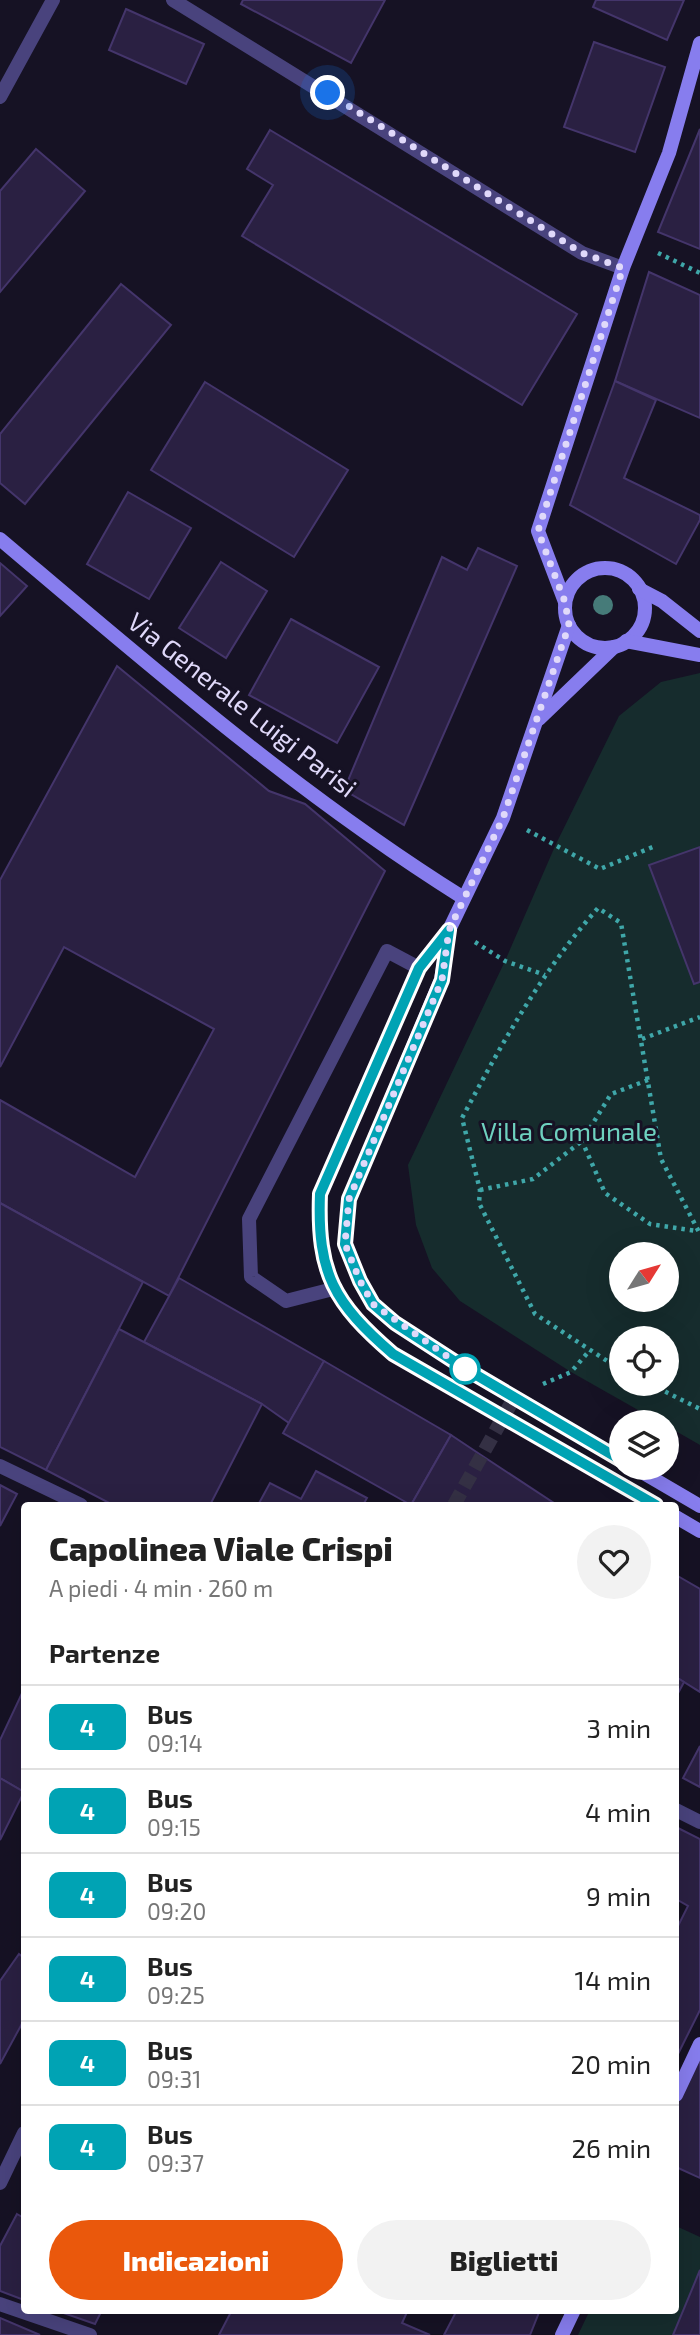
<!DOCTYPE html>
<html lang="it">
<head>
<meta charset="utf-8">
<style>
	:root { --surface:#fff; --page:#f2f2f2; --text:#222; --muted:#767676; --line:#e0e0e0; --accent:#ea580c }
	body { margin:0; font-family:"Exo 2",sans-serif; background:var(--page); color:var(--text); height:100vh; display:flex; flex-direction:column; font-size:26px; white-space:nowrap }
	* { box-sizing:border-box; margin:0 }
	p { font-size:23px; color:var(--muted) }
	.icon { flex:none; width:38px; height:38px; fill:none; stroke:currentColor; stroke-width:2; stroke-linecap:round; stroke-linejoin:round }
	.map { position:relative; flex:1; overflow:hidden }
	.panel { position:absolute; left:21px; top:1502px; width:658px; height:812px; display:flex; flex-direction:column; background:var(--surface); border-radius:7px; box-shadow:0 7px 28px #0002 }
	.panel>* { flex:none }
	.badge { padding:0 14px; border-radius:10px; font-size:24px; line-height:46px }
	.needle { width:46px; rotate:53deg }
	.controls { position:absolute; left:609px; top:1242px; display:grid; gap:14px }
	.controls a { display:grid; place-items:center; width:70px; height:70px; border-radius:50%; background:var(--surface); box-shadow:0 7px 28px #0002; font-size:35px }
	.you { position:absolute; width:35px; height:35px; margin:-18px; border:5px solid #fff; border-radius:50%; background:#1a73e8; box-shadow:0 0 0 10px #1a73e833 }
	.map>.badge { position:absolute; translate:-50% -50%; box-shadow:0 0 0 4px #fff }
	h2 { padding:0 28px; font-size:26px; line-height:63px }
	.round { display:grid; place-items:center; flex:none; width:74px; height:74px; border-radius:37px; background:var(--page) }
	.head { display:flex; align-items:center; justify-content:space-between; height:119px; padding:0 28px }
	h1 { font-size:33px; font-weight:800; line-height:52px }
	.action { display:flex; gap:14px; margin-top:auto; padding:14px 28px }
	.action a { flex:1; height:80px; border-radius:42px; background:var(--accent); color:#fff; font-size:28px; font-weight:800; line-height:80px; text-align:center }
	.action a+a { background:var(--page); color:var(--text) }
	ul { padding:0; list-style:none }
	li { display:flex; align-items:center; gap:21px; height:84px; padding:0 28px; border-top:2px solid var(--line) }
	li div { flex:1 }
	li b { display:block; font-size:26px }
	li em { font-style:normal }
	li .badge { min-width:77px; font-weight:700; text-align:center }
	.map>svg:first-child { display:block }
	.green { fill:#162c2d; fill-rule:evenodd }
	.building { fill:#2a2042; stroke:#44356b; stroke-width:2 }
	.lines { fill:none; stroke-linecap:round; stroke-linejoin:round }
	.street-tunnel { stroke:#343044; stroke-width:14; stroke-dasharray:14 7; stroke-linecap:butt }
	.path { stroke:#3fa7a9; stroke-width:4.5; stroke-dasharray:3.5 5; stroke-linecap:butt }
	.lane { stroke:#49437d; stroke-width:14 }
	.street { stroke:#49437d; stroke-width:14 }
	.secondary { stroke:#877dee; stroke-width:14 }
	.tree { fill:#467b79 }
	.line-casing { stroke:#fff; stroke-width:16 }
	.line { stroke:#00a3b4; stroke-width:10 }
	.walk { stroke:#e0d9fa; stroke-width:7; stroke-dasharray:0 12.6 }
	.stop-dot { fill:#fff; stroke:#00a3b4; stroke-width:3.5 }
	.labels { text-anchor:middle; stroke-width:6; stroke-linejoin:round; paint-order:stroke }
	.street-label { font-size:26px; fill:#e0d9fa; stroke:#161224 }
	.park-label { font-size:26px; fill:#6ed1bf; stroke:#161224 }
</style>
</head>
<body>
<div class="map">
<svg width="700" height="2335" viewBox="0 0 700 2335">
	<rect width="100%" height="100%" fill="#161224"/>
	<g class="green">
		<path d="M700 673V1445L667 1426V1423H661L571 1372 460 1301 432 1268 416 1225 408 1165 505 961 556 844 619 716 661 682ZM621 1255H667V1300H621ZM621 1339H667V1384H621Z"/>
		<path d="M676 2226 700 2237V2270L673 2335H578L590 2310H676Z"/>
	</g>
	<g class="building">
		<path d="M243 0H385L351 63 241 4Z"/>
		<path d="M596 0H684L667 40 593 7Z"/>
		<path d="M126 9 204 44 186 84 109 50Z"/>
		<path d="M594 42 665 67 635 152 564 127Z"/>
		<path d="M700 129V249L658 232Z"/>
		<path d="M270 130 577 314 522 405 242 236 273 185 247 169Z"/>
		<path d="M36 149 85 191 0 292V191Z"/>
		<path d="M649 272 700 295V418L615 381Z"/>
		<path d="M121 284 171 325 25 504 0 483V434Z"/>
		<path d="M615 381 656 400 624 478 700 515V520L676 564 570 505Z"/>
		<path d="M205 382 348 470 294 557 151 470Z"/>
		<path d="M128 492 191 528 149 599 87 564Z"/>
		<path d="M478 548 517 566 404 825 344 790 442 557 467 570Z"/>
		<path d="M221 562 267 591 226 658 179 628Z"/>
		<path d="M0 563 27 586 0 616Z"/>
		<path d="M291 619 379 667 337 743 249 695Z"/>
		<path d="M117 666 269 791 305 804 385 871 169 1296 0 1203V1100L135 1177 214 1029 64 947 0 1067V880Z"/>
		<path d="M700 847V982L694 984 649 865Z"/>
		<path d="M0 1203 143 1282 46 1470 0 1447Z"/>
		<path d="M179 1278 324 1361 289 1423 262 1404 144 1342Z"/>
		<path d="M119 1329 262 1404 210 1505H113L46 1470Z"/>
		<path d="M324 1361 451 1435 411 1505 283 1433Z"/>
		<path d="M451 1435 481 1455 557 1505H411Z"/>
		<path d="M316 1471 367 1498 363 1505H258L270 1483 301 1499Z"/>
		<path d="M0 1485 17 1494 0 1526Z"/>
		<path d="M676 1575 700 1589V1692L676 1677Z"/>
		<path d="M676 1677 684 1682 676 1697Z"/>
		<path d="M24 1689V1792L0 1778V1740Z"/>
		<path d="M700 1746V1787L683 1778Z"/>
		<path d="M0 1778 24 1792 0 1840Z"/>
		<path d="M676 1827 700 1839V2010L676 2058V1930L688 1906 676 1899Z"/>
		<path d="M19 1954 24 1958V2020L0 2064V1981Z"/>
		<path d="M700 2050V2178L676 2167V2095Z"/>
		<path d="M17 2214 24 2218V2300L0 2291V2246Z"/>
		<path d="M700 2270V2335H673Z"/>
		<path d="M55 2310H102L95 2324Z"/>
		<path d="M232 2310H408L402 2323 430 2335H219Z"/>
		<path d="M457 2310H540L530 2335H444Z"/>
		<path d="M0 2318 40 2335H0Z"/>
	</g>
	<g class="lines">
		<path class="street-tunnel" d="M454 1505 514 1398"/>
		<g class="path">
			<path d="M658 253 700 273"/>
			<path d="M527 830 600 869 655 846"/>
			<path d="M475 942 505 961 545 975"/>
			<path d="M642 1039 700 1017"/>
			<path d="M648 1080 611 1094 582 1141 605 1193 650 1224 697 1231"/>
			<path d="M480 1190 533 1179 582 1141"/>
			<path d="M621 1370 535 1314 479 1203 480 1190 462 1118C502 1043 542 971 598 908L621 923 661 1159 700 1234"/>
			<path d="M543 1384 571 1372 590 1350"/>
			<path d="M650 1384 700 1409"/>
		</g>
		<path class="lane" d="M333 1289 286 1301 251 1277 249 1219 387 951 419 968"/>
		<g class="street">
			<path d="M173 0 582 253 623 268"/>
			<path d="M0 97 53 0"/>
			<path d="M0 1466 81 1505"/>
			<path d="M676 1810 700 1822"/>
			<path d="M0 2183 24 2133"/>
			<path d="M0 2304 90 2335"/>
		</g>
		<g class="secondary">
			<path d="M0 539C149 665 296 793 462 897"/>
			<circle cx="605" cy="608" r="40"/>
			<path d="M639 589 662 601 700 631"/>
			<path d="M565 602 538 531 623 268 669 153 700 43"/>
			<path d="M569 625 503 818 449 930 419 968 320 1194C316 1274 334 1303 393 1354L656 1505"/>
			<path d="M626 641 700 655"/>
			<path d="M539 719 614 647"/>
			<path d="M449 930 441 980 349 1199 345 1244 360 1281 373 1304 395 1323 465 1369 621 1460"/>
			<path d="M635 1468 700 1506"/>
			<path d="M676 1517 700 1531"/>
			<path d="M676 2095 700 2044"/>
			<path d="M562 2335 574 2310"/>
		</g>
	</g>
	<circle class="tree" cx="603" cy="605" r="10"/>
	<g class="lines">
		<g class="line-casing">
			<path id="line" d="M621 1460 466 1369 395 1323 373 1304 360 1281 345 1244 349 1199 442 980 449 930 419 968 320 1194C317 1274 334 1303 393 1354L656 1505"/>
		</g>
		<use href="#line" class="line"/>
		<path class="walk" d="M328 93 582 253 623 268 538 531 565 602 569 625 503 818 449 930 442 980 349 1199 345 1244 360 1281 373 1304 465 1369"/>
	</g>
	<circle class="stop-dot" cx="465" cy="1369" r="14"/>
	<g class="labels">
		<g class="street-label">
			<text transform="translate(242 705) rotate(38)" y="9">Via Generale Luigi Parisi</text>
		</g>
		<g class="park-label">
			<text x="569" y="1141">Villa Comunale</text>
		</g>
	</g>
</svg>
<div class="controls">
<a><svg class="needle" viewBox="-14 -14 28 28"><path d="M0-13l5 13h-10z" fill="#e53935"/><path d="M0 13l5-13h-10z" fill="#767676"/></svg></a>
<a><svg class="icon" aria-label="locate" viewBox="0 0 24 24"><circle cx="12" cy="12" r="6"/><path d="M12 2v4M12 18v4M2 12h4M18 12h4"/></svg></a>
<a><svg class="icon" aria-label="layers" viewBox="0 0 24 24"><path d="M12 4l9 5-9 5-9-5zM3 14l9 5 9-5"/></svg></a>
</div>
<div class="you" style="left:328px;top:93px"></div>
<section class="panel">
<div class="head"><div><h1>Capolinea Viale Crispi</h1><p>A piedi · 4 min · 260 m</p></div><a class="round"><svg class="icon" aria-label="heart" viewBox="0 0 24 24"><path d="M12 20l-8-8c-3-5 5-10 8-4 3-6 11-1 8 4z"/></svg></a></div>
<h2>Partenze</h2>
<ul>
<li><span class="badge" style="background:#00a3b4;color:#fff">4</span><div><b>Bus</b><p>09:14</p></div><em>3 min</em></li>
<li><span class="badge" style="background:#00a3b4;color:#fff">4</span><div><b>Bus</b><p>09:15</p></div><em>4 min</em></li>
<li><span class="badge" style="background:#00a3b4;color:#fff">4</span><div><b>Bus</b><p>09:20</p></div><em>9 min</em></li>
<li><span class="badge" style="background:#00a3b4;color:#fff">4</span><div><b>Bus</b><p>09:25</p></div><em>14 min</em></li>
<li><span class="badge" style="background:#00a3b4;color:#fff">4</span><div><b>Bus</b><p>09:31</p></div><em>20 min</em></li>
<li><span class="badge" style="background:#00a3b4;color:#fff">4</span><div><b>Bus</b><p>09:37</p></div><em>26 min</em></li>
</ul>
<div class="action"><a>Indicazioni</a><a>Biglietti</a></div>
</section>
</div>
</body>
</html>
